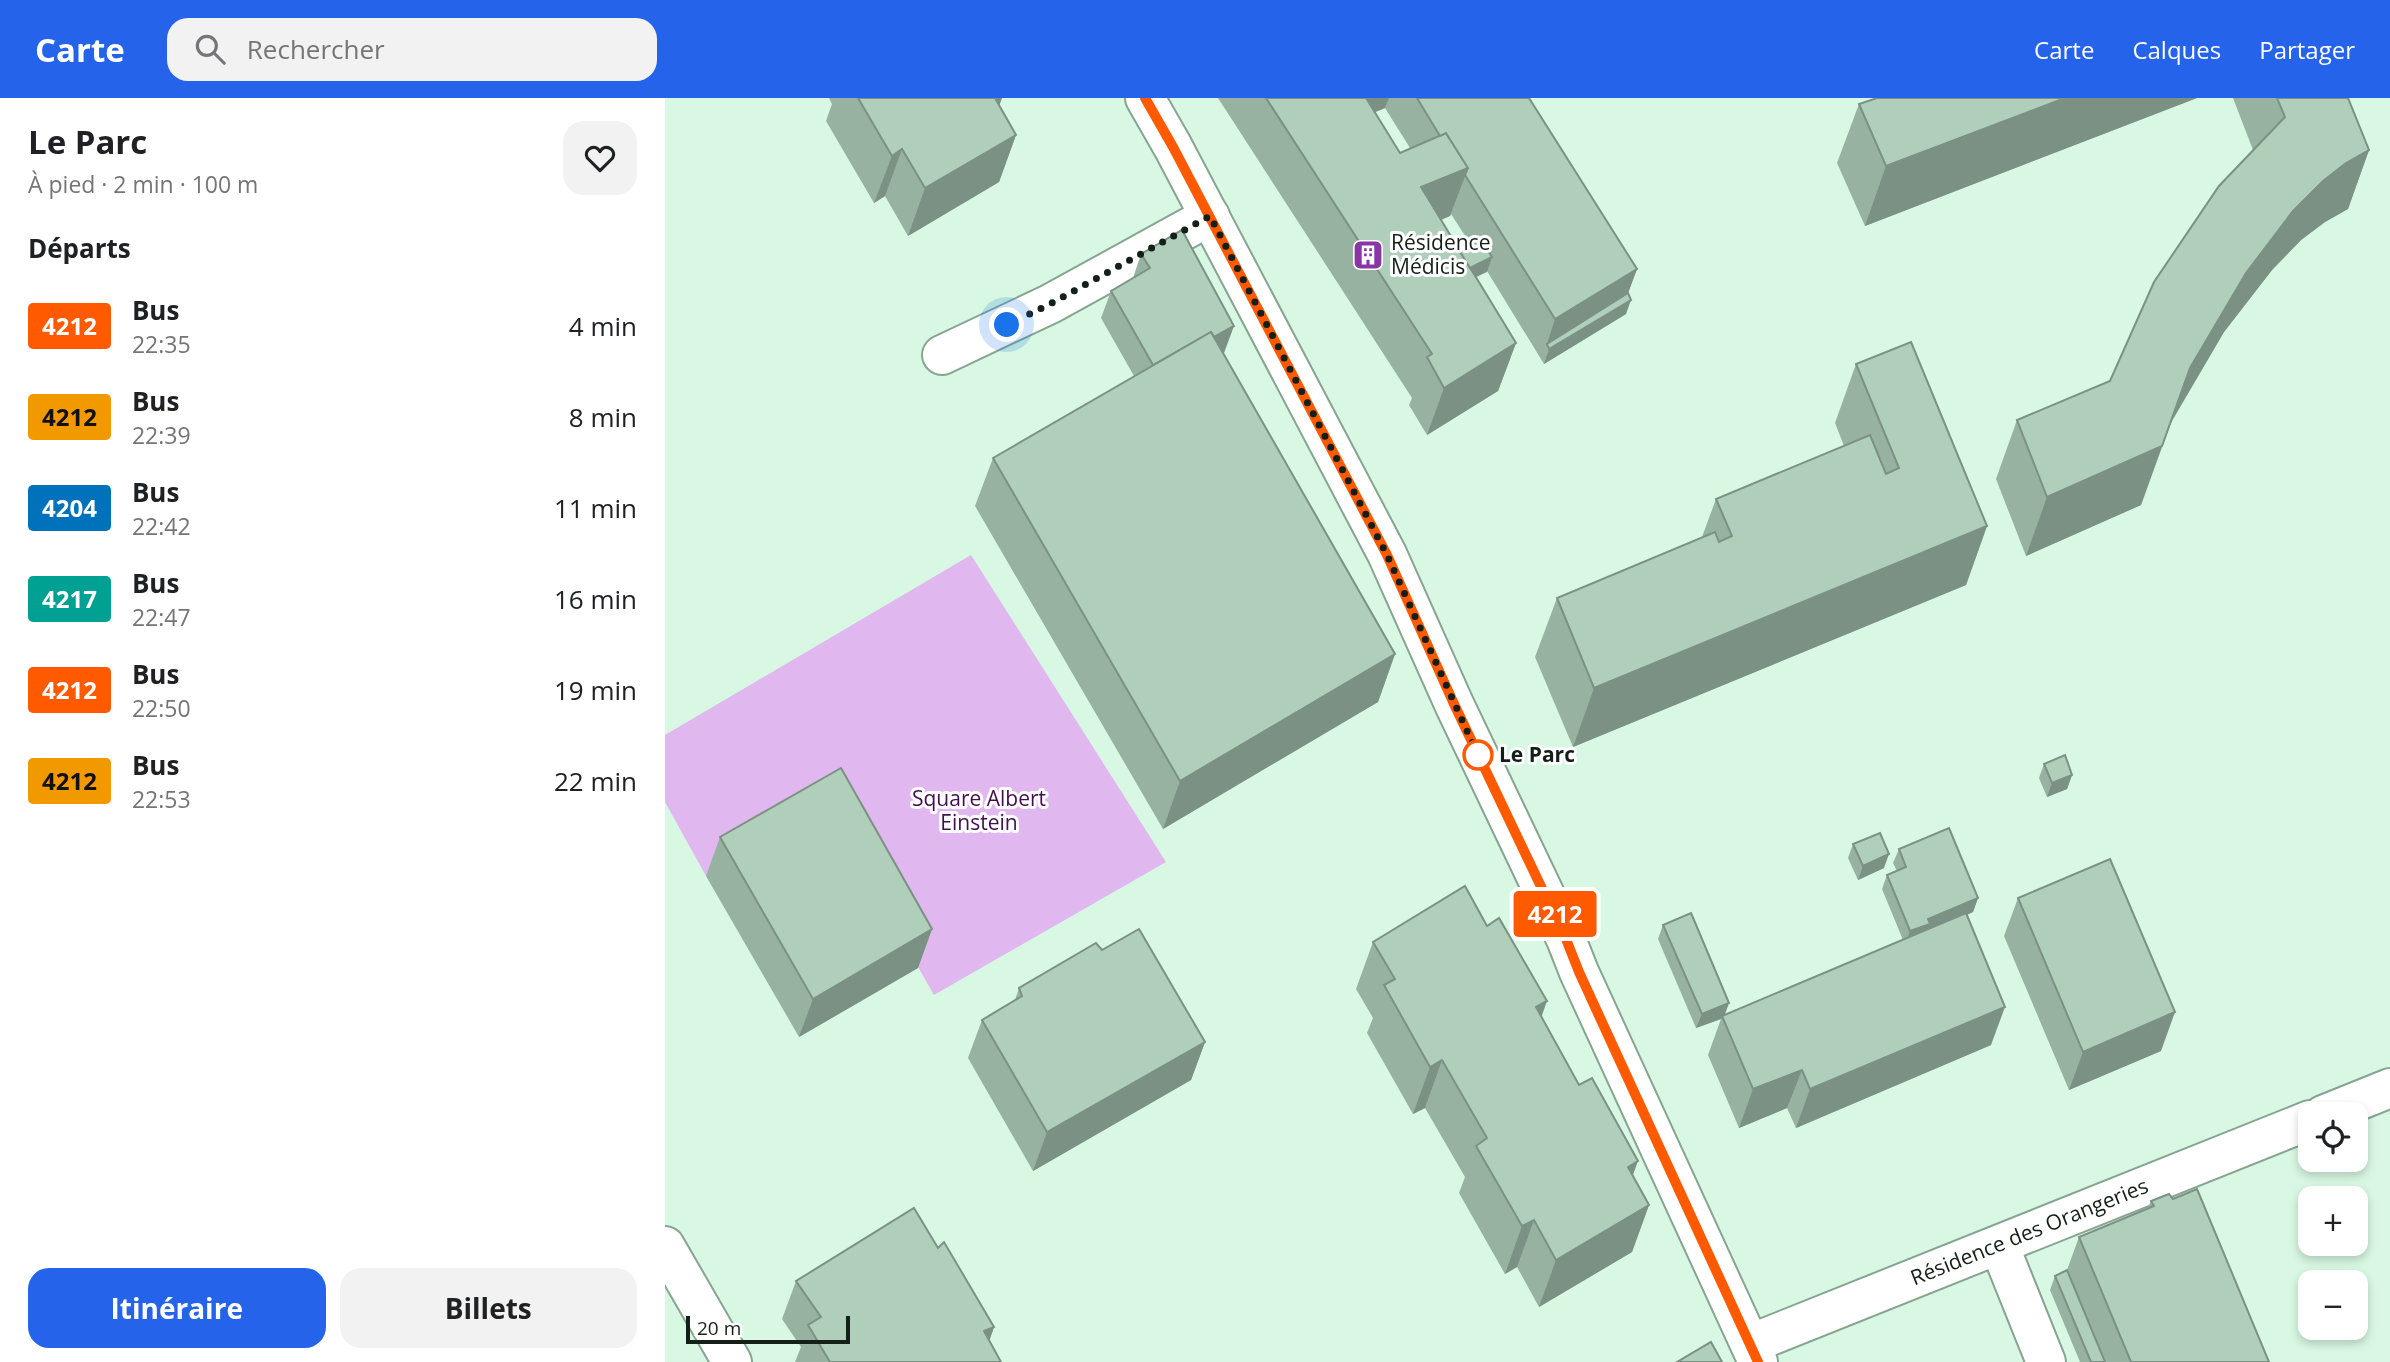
<!DOCTYPE html>
<html lang="fr">
<head>
<meta charset="utf-8">
<style>
	:root { --surface:#fff; --page:#f2f2f2; --text:#202124; --muted:#757577; --accent:#2563eb }
	body { margin:0; font-family:"Open Sans",sans-serif; background:var(--page); color:var(--text); height:100vh; display:flex; flex-direction:column; font-size:26px; white-space:nowrap }
	* { box-sizing:border-box; margin:0 }
	p { font-size:23px; color:var(--muted) }
	.icon { flex:none; width:38px; height:38px; fill:none; stroke:currentColor; stroke-width:2; stroke-linecap:round; stroke-linejoin:round }
	.map { position:relative; flex:1; overflow:hidden }
	.side { display:flex; flex-direction:column; background:var(--surface); width:665px }
	.side>* { flex:none }
	.badge { padding:0 14px; border-radius:5px; font-size:24px; line-height:46px }
	.tools { position:absolute; left:1633px; top:1004px; display:grid; gap:14px }
	.tools a { display:grid; place-items:center; width:70px; height:70px; border-radius:14px; background:var(--surface); box-shadow:0 4px 10px #0003; font-size:35px }
	.scale { position:absolute; left:21px; bottom:18px; width:164px; box-sizing:border-box; padding-left:7px; border:4px solid #141f18; border-top:0; font-size:19px; line-height:24px; white-space:nowrap; color:#141f18; -webkit-text-stroke:5px #fff; paint-order:stroke }
	.you { position:absolute; width:35px; height:35px; margin:-18px; border:5px solid #fff; border-radius:50%; background:#1a73e8; box-shadow:0 0 0 10px #1a73e833 }
	.map>.badge { position:absolute; translate:-50% -50%; box-shadow:0 0 0 4px #fff }
	h2 { padding:0 28px; font-size:26px; line-height:63px }
	.round { display:grid; place-items:center; flex:none; width:74px; height:74px; border-radius:21px; background:var(--page) }
	.head { display:flex; align-items:center; justify-content:space-between; height:119px; padding:0 28px }
	h1 { font-size:33px; font-weight:700; line-height:52px }
	.cta { display:flex; gap:14px; margin-top:auto; padding:14px 28px }
	.cta a { flex:1; height:80px; border-radius:21px; background:var(--accent); color:#fff; font-size:28px; font-weight:700; line-height:80px; text-align:center }
	.cta a+a { background:var(--page); color:var(--text) }
	ul { padding:0; list-style:none }
	li { display:flex; align-items:center; gap:21px; height:91px; padding:0 28px }
	li div { flex:1 }
	li b { display:block; font-size:26px }
	li em { font-style:normal }
	li .badge { min-width:77px; font-weight:700; text-align:center }
	header { display:flex; align-items:center; gap:42px; box-sizing:border-box; height:98px; padding:0 35px; background:var(--accent); color:#fff }
	header strong { font-size:33px }
	nav { display:flex; gap:38px; margin-inline-start:auto; font-size:24px }
	.search { width:490px; height:63px; background:var(--page); display:flex; align-items:center; gap:18px; box-sizing:border-box; padding:0 24px; border-radius:21px; color:var(--muted); font-size:26px }
	main { display:flex; flex:1; min-height:0 }
	.map>svg:first-child { display:block }
	.green { fill:#e0b7ee }
	.lines { fill:none; stroke-linecap:round; stroke-linejoin:round }
	.minor-casing { stroke:#87a491; stroke-width:42 }
	.minor { stroke:#fff; stroke-width:38 }
	.wall { fill:#97b2a1; fill-rule:evenodd }
	.shaded-wall { fill:#7b9183 }
	.building { fill:#b0cfbb; stroke:#7b9183; stroke-width:2 }
	.line-casing { stroke:#fff; stroke-width:16 }
	.line { stroke:#ff5a00; stroke-width:10 }
	.walk { stroke:#141f18; stroke-width:7; stroke-dasharray:0 12.6 }
	.stop-dot { fill:#fff; stroke:#ff5a00; stroke-width:3.5 }
	.labels { text-anchor:middle; stroke-width:6; stroke-linejoin:round; paint-order:stroke }
	.poi-label { font-size:21px; fill:#141f18; stroke:#fff; text-anchor:start }
	.stop-label { font-size:21px; font-weight:bold; fill:#141f18; stroke:#fff; text-anchor:start }
	.park-label { font-size:21px; fill:#420e51; stroke:#fff }
	.street-label { font-size:21px; fill:#141f18; stroke:#fff }
</style>
</head>
<body>
<header>
<strong>Carte</strong>
<div class="search"><svg class="icon" aria-label="search" viewBox="0 0 24 24"><circle cx="10" cy="10" r="6"/><path d="M15 15l6 6"/></svg>Rechercher</div>
<nav><a>Carte</a><a>Calques</a><a>Partager</a></nav>
</header>
<main>
<section class="side">
<div class="head"><div><h1>Le Parc</h1><p>À pied · 2 min · 100 m</p></div><a class="round"><svg class="icon" aria-label="heart" viewBox="0 0 24 24"><path d="M12 20l-8-8c-3-5 5-10 8-4 3-6 11-1 8 4z"/></svg></a></div>
<h2>Départs</h2>
<ul>
<li><span class="badge" style="background:#ff5a00;color:#fff">4212</span><div><b>Bus</b><p>22:35</p></div><em>4 min</em></li>
<li><span class="badge" style="background:#f39900;color:#111">4212</span><div><b>Bus</b><p>22:39</p></div><em>8 min</em></li>
<li><span class="badge" style="background:#0072bc;color:#fff">4204</span><div><b>Bus</b><p>22:42</p></div><em>11 min</em></li>
<li><span class="badge" style="background:#00a092;color:#fff">4217</span><div><b>Bus</b><p>22:47</p></div><em>16 min</em></li>
<li><span class="badge" style="background:#ff5a00;color:#fff">4212</span><div><b>Bus</b><p>22:50</p></div><em>19 min</em></li>
<li><span class="badge" style="background:#f39900;color:#111">4212</span><div><b>Bus</b><p>22:53</p></div><em>22 min</em></li>
</ul>
<div class="cta"><a>Itinéraire</a><a>Billets</a></div>
</section>
<div class="map">
<svg width="1725" height="1264" viewBox="0 0 1725 1264">
	<rect width="100%" height="100%" fill="#d8f8e3"/>
	<path class="green" d="M306 457 501 764 269 897 162 709 41 778 0 704V637Z"/>
	<g class="lines">
		<g class="minor-casing">
			<g id="minor">
				<path d="M480 0 508 49 722 456 789 606 901 841 914 874 1093 1264"/>
				<path d="M277 257 385 206 545 118"/>
				<path d="M1658 1017 1725 990"/>
				<path d="M1334 1147 1381 1264"/>
				<path d="M0 1148 67 1264"/>
				<path id="s1" d="M1085 1246 1645 1022"/>
			</g>
		</g>
		<use href="#minor" class="minor"/>
	</g>
	<g class="wall">
		<path d="M164 0H337L334 7 351 37 334 84 243 138 220 98 209 105 161 23 167 6Z"/>
		<path d="M553 0H864L972 171 963 195 961 216 879 266 822 173 811 179 851 245 833 293 762 337 744 307 747 300ZM720 10 745 50 735 55 710 14ZM786 116 806 147 794 152 776 122 785 118Z"/>
		<path d="M1532 0 1200 128 1172 65 1194 6Z"/>
		<path d="M1568 0H1683L1704 52 1683 111 1660 124 1636 142 1607 172 1559 234 1506 325 1476 407 1361 458 1331 381 1352 322 1445 283 1588 52Z"/>
		<path d="M476 156 559 255 558 256 730 556 713 604 498 731 310 408 328 360 469 278 436 220 446 193 468 180Z"/>
		<path d="M1191 266 1322 428 1301 487 908 649 870 559 892 500 1037 439 1051 401 1179 348 1170 325Z"/>
		<path d="M1379 666 1407 677 1402 691 1382 699 1374 680Z"/>
		<path d="M55 739 267 831 253 870 134 939 41 778Z"/>
		<path d="M1188 746 1219 770 1193 782 1183 760Z"/>
		<path d="M1234 751 1313 800 1308 814 1302 817 1326 947 1131 1030 1122 1010 1074 1030 1043 957 1056 921 1031 930 993 841 998 827 1060 917 1238 842 1217 791 1222 777 1232 773 1228 765Z"/>
		<path d="M1353 800 1496 953 1404 992 1339 838Z"/>
		<path d="M822 828 876 920 914 987 984 1107 967 1154 874 1209 852 1169 840 1176 794 1095 800 1079 760 1010 748 1016 702 935 708 920 691 891 708 844Z"/>
		<path d="M437 852 540 944 526 982 368 1073 303 960 317 922 350 902 354 890Z"/>
		<path d="M1486 1103 1604 1264H1415L1385 1192 1390 1178 1402 1172 1414 1139 1483 1110Z"/>
		<path d="M273 1150 329 1229 324 1243 336 1264H130L136 1249 117 1221 131 1183Z"/>
	</g>
	<g class="shaded-wall">
		<path d="M328 0H337L323 38Z"/>
		<path d="M683 0H724L720 10 672 30Z"/>
		<path d="M1400 0H1532L1200 128 1221 68Z"/>
		<path d="M351 37 334 84 243 138 260 90Z"/>
		<path d="M237 51 220 98 209 105 227 58Z"/>
		<path d="M1704 52 1683 111 1660 124 1636 142 1607 172 1559 234 1503 329 1525 270 1581 175 1628 113 1658 83 1681 65Z"/>
		<path d="M803 70 785 118 739 137 756 89Z"/>
		<path d="M827 159 822 174 776 195 781 181Z"/>
		<path d="M972 171 959 206 966 202 961 216 879 266 884 251 882 246 890 221Z"/>
		<path d="M569 228 559 255 481 299 491 272Z"/>
		<path d="M851 245 833 293 762 337 779 290Z"/>
		<path d="M1497 348 1476 407 1361 458 1382 399Z"/>
		<path d="M1322 428 1301 487 908 649 929 590Z"/>
		<path d="M730 556 713 604 498 731 515 683Z"/>
		<path d="M1407 677 1402 691 1382 699 1387 685Z"/>
		<path d="M1224 756 1219 770 1193 782 1198 768Z"/>
		<path d="M1313 800 1308 814 1263 833 1240 848 1245 833 1263 821Z"/>
		<path d="M267 831 253 870 134 939 148 901Z"/>
		<path d="M882 903 865 951 871 909Z"/>
		<path d="M1064 905 1059 919 1057 918 1056 921 1031 930 1037 916Z"/>
		<path d="M1340 909 1326 947 1131 1030 1145 991Z"/>
		<path d="M1510 914 1496 953 1404 992 1418 954Z"/>
		<path d="M540 944 526 982 368 1073 382 1034Z"/>
		<path d="M777 962 760 1010 748 1016 765 969Z"/>
		<path d="M1137 972 1122 1010 1074 1030 1088 991Z"/>
		<path d="M973 1063 956 1110 963 1069Z"/>
		<path d="M984 1107 967 1154 874 1209 891 1162Z"/>
		<path d="M869 1122 852 1169 840 1176 857 1128Z"/>
		<path d="M329 1229 317 1264 319 1233Z"/>
	</g>
	<g class="building">
		<path d="M193 0H330L351 37 260 90 237 51 227 58Z"/>
		<path d="M601 0H701L735 55 781 35 803 70 756 89 851 245 779 290 762 259 767 256Z"/>
		<path d="M752 0H864L972 171 890 221 800 77 803 70 781 35 775 38Z"/>
		<path d="M1212 0H1400L1221 68 1194 6Z"/>
		<path d="M1612 0H1683L1704 52 1681 65 1658 83 1628 113 1581 175 1525 270 1497 348 1382 399 1352 322 1445 283 1489 184 1554 88 1620 19Z"/>
		<path d="M517 132 569 228 549 239 546 234 488 267 446 193 485 170 476 156Z"/>
		<path d="M816 142 827 159 805 170 794 152Z"/>
		<path d="M963 195 966 202 884 251 882 246Z"/>
		<path d="M546 234 730 556 515 683 328 360Z"/>
		<path d="M1246 244 1322 428 929 590 892 500 1050 434 1054 444 1067 438 1051 401 1205 337 1221 376 1234 370 1191 266Z"/>
		<path d="M1400 657 1407 677 1387 685 1379 666Z"/>
		<path d="M176 670 267 831 148 901 55 739Z"/>
		<path d="M1284 730 1313 800 1263 821 1265 826 1245 833 1222 777 1241 769 1234 751Z"/>
		<path d="M1215 735 1224 756 1198 768 1188 746Z"/>
		<path d="M1445 761 1510 914 1418 954 1353 800Z"/>
		<path d="M800 788 822 828 834 820 882 903 871 909 914 987 927 980 973 1063 963 1069 984 1107 891 1162 869 1122 857 1128 811 1048 822 1040 777 962 765 969 719 887 730 881 708 844Z"/>
		<path d="M1026 815 1064 905 1037 916 998 827Z"/>
		<path d="M1301 815 1340 909 1145 991 1137 972 1088 991 1057 918Z"/>
		<path d="M474 831 540 944 382 1034 317 922 357 898 354 890 431 845 437 852Z"/>
		<path d="M1532 1091 1604 1264H1466L1414 1139 1489 1108 1486 1103 1504 1096 1508 1101Z"/>
		<path d="M249 1110 273 1150 279 1144 329 1229 319 1233 336 1264H165L143 1227 156 1219 131 1183Z"/>
		<path d="M1402 1172 1440 1264H1426L1390 1178Z"/>
		<path d="M1046 1244 1057 1264H1012Z"/>
	</g>
	<g class="lines">
		<g class="line-casing">
			<path id="line" d="M480 0 508 49 722 457 789 606 901 841 914 874 1093 1264"/>
		</g>
		<use href="#line" class="line"/>
		<path class="walk" d="M342 227 385 206 545 118 722 457 813 657"/>
	</g>
	<defs>
		<g id="building-square" transform="scale(1.575)"><rect x="-9" y="-9" width="18" height="18" rx="4" fill="#8935a3" stroke="#fff"/><path d="M-4-6H4V6H1V3H-1V6H-4ZM-2.5-4.3h1.7v1.8h-1.7ZM.8-4.3h1.7v1.8H.8ZM-2.5-1h1.7V.8h-1.7ZM.8-1h1.7V.8H.8Z" fill="#fff"/></g>
	</defs>
	<g fill-rule="evenodd">
		<use href="#building-square" x="703" y="157"/>
	</g>
	<circle class="stop-dot" cx="813" cy="657" r="14"/>
	<g class="labels">
		<g class="poi-label">
			<text x="726" y="152">Résidence<tspan x="726" dy="24">Médicis</tspan></text>
		</g>
		<g class="stop-label">
			<text x="834" y="664">Le Parc</text>
		</g>
		<g class="park-label">
			<text x="314" y="708">Square Albert<tspan x="314" dy="24">Einstein</tspan></text>
		</g>
		<g class="street-label">
			<text dy="7" stroke="none"><textPath href="#s1" startOffset="301">Résidence des Orangeries</textPath></text>
		</g>
	</g>
</svg>
<div class="tools">
<a><svg class="icon" aria-label="locate" viewBox="0 0 24 24"><circle cx="12" cy="12" r="6"/><path d="M12 2v4M12 18v4M2 12h4M18 12h4"/></svg></a>
<a>+</a>
<a>−</a>
</div>
<div class="scale">20 m</div>
<div class="you" style="left:342px;top:227px"></div>
<b class="badge" style="left:890px;top:816px;background:#ff5a00;color:#fff">4212</b>
</div>
</main>
</body>
</html>
